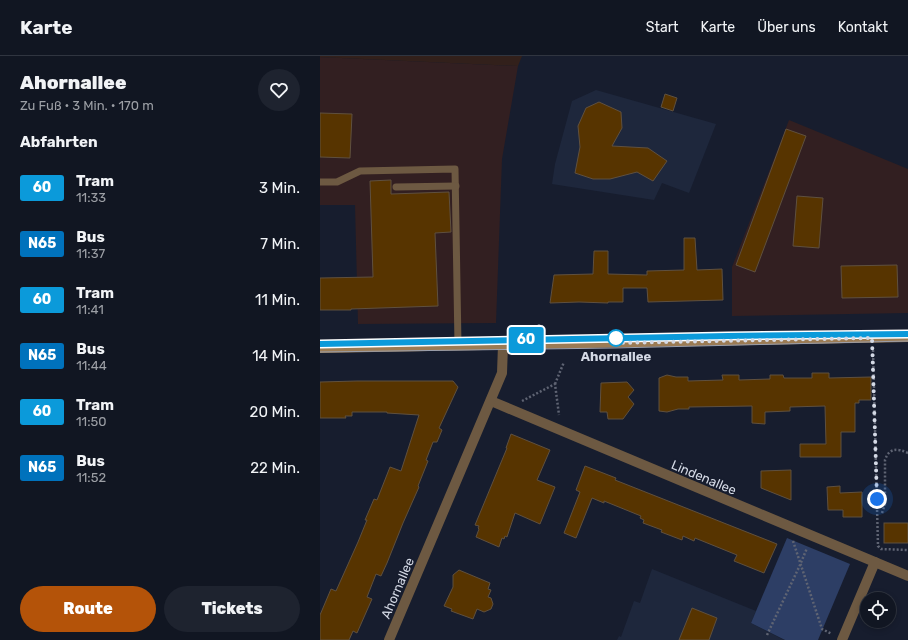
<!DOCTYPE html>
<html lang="de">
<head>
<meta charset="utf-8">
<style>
	:root { --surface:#111622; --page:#1e232f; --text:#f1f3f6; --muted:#9c9fa5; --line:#303540; --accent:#b45309 }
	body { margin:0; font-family:Rubik,sans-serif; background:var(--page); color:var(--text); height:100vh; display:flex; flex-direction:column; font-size:15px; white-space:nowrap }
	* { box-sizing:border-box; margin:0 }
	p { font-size:13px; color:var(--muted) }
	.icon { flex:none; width:22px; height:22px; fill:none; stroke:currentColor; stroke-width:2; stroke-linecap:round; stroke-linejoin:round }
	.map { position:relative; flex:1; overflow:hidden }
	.panel { display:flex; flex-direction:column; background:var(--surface); width:320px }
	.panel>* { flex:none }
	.badge { padding:0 8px; border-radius:3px; font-size:14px; line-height:26px }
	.fabs { position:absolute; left:540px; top:536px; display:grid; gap:8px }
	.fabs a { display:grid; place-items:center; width:36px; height:36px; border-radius:50%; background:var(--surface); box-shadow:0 2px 6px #0003,0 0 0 1px var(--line); font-size:20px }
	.you { position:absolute; width:20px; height:20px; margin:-10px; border:3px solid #fff; border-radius:50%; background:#1a73e8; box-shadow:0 0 0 6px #1a73e833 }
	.map>.badge { position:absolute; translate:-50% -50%; box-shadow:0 0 0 2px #fff }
	h2 { padding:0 20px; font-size:15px; line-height:36px }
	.round { display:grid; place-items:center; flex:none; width:42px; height:42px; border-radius:21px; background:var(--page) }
	.headline { display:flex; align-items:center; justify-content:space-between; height:68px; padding:0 20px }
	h1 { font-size:19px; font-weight:800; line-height:30px }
	.button { display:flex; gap:8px; margin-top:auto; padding:8px 20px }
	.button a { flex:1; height:46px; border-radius:24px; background:var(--accent); color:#fff; font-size:16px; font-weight:800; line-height:46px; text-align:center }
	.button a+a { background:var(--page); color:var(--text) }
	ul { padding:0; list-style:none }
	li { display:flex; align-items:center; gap:12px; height:56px; padding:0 20px }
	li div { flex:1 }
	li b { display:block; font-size:15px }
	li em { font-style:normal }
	li .badge { min-width:44px; font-weight:700; text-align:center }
	header { display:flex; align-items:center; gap:24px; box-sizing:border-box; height:56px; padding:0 20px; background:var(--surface); border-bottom:1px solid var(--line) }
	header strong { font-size:19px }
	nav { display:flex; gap:22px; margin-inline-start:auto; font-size:14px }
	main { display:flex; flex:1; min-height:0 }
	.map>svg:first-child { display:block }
	.commercial { fill:#321f21 }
	.industrial { fill:#32201b }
	.built { fill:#1e273c }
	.green { fill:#2d3e65 }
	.building { fill:#573400; stroke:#5f503f }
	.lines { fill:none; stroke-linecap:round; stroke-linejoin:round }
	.path { stroke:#5f6473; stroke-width:2.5; stroke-dasharray:2 2; stroke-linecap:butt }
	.service { stroke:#6d5942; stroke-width:7 }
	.minor { stroke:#6d5942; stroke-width:10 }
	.secondary { stroke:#9b7b54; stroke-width:10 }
	.tram { stroke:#9a9fad; stroke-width:1 }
	.line-casing { stroke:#fff; stroke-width:9 }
	.line { stroke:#0b9ada; stroke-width:6 }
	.walk { stroke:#d4d9e5; stroke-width:4; stroke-dasharray:0 7.2 }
	.stop-dot { fill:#fff; stroke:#0b9ada; stroke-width:2 }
	.labels { text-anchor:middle; stroke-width:3.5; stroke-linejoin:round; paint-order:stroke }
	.stop-label { font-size:13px; font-weight:bold; fill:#d4d9e5; stroke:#171d2e }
	.street-label { font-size:13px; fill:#d4d9e5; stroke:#171d2e }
</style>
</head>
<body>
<header>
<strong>Karte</strong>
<nav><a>Start</a><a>Karte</a><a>Über uns</a><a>Kontakt</a></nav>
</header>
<main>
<section class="panel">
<div class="headline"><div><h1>Ahornallee</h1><p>Zu Fuß · 3 Min. · 170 m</p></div><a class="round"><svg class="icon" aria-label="heart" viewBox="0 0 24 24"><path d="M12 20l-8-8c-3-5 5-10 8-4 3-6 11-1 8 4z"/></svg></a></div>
<h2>Abfahrten</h2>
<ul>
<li><span class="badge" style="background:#0b9ada;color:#fff">60</span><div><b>Tram</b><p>11:33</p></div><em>3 Min.</em></li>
<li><span class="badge" style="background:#0072bc;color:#fff">N65</span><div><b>Bus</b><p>11:37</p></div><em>7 Min.</em></li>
<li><span class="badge" style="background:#0b9ada;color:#fff">60</span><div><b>Tram</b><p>11:41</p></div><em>11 Min.</em></li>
<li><span class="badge" style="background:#0072bc;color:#fff">N65</span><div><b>Bus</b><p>11:44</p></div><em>14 Min.</em></li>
<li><span class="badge" style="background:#0b9ada;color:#fff">60</span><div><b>Tram</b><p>11:50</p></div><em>20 Min.</em></li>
<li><span class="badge" style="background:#0072bc;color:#fff">N65</span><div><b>Bus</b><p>11:52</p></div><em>22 Min.</em></li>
</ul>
<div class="button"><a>Route</a><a>Tickets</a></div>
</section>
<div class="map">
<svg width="588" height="584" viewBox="0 0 588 584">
	<rect width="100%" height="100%" fill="#171d2e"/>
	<g class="commercial">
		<path d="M0 1 198 10 182 103 176 267 38 268 35 149H0Z"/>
		<path d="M469 64 588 113V257L412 260V211Z"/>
	</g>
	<path class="industrial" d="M0 0H202L198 10 0 1Z"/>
	<g class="built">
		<path d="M276 34 396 68 369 137 342 127 334 144 232 128 235 108 252 45Z"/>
		<path d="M332 513 436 555 431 567 464 584H297L299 580 301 581 314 545 320 547Z"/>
	</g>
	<path class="green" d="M467 482 530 508 498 584H465L431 567Z"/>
	<g class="building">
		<path d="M345 38 357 42 353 55 341 51Z"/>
		<path d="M279 46 301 56 302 72 292 90 328 92 347 105 333 125 317 116 290 123H273L255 117 260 91 258 70 266 52Z"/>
		<path d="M0 57 32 58 30 102 0 101Z"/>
		<path d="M466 73 486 80 435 216 416 209Z"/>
		<path d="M71 124V138L129 136 131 176 115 177 118 250 31 253V254H0V222L53 221 50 125Z"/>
		<path d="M477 140 503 142 499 192 473 190Z"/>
		<path d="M364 182H375L377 214 402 213 403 244 328 246 327 232H303V246H288V247L259 246 230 247 234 219 273 218 274 195H288V218L327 219V215L364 214Z"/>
		<path d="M577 209 578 241 522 242 521 210Z"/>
		<path d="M492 317H509V322L551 321V344H539V347H535V376H521V401H480V388H506L505 350 470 351V355L445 356V368L432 367V350L369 351V353H358L347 356 339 355V322L347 319 356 321H368V325L403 324 402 319H419V324L450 323V319H463L464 322H492Z"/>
		<path d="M37 325H133L138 331 119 372 122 374 117 386H113L106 404 108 405 98 430 99 431 83 467 67 507 61 520 56 518 47 541 52 543 37 577 33 575 29 584H0V559L11 533 16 535 38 486 47 464H45L54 443 57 444 70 411 81 415 99 359 67 357V356H32V360H25L26 362H0V326Z"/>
		<path d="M307 326 314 334 308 341 314 348 303 363H288L287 356H280L281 327Z"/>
		<path d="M191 378 230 394 217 424 235 431 220 468 195 457 187 481 185 480 184 483 182 482 179 491 156 481 159 473 158 472 159 470 155 469 187 392H186Z"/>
		<path d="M265 410 296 422 295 424 457 488 444 517 414 505 417 499 375 482 374 485 363 480 362 484 341 476 342 474 323 467 324 464 320 462 321 460 284 445V447L272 442 256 482 244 477 260 436 256 434Z"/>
		<path d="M471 414V444L441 432V415Z"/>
		<path d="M520 430V437L542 436V461H523V454H508L507 431Z"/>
		<rect x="564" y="467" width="24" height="20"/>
		<path d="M139 514 170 527 168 533 171 534 168 541 171 542 173 548 171 553 164 556 157 553 153 563 131 555 132 553 124 550 133 531V519Z"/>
		<path d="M372 552 397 562 389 584H359Z"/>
	</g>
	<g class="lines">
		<g class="path">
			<path d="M219 268V276"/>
			<path d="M553 294 558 490 561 493 588 494"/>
			<path d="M297 299V307"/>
			<path d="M235 328 244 306"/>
			<path d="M202 345 235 328 239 359"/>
			<path d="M562 457 565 448V404C569 392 577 392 588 397"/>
			<path d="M473 485 502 573 512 578"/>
			<path d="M447 579 480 509 487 492"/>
		</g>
		<g class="service">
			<path d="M0 126H17L40 115 135 113 138 289"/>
			<path d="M76 131 136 130"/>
		</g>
		<g class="minor">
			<path d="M171 345 588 520"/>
			<path d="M69 584 182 317 183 289"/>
			<path d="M522 584 555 506"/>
		</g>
		<path class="secondary" d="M0 292 588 281"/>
		<g class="tram">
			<path d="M0 288 408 280 588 278"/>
			<path d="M0 296 294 292 588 285"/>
		</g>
	</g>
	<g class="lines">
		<g class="line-casing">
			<path id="line" d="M0 288 408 280 588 278"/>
		</g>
		<use href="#line" class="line"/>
		<path class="walk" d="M296 282 294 287 552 282 557 443"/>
	</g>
	<circle class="stop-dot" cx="296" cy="282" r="8"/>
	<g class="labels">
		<g class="stop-label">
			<text x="296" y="305">Ahornallee</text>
		</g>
		<g class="street-label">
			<text transform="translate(384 421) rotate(23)" y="5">Lindenallee</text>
			<text transform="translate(77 532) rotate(-67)" y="5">Ahornallee</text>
		</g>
	</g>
</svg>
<div class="fabs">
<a><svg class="icon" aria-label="locate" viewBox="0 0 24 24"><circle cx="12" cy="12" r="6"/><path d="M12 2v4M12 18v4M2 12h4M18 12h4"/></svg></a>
</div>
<div class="you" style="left:557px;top:443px"></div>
<b class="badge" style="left:206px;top:284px;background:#0b9ada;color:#fff">60</b>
</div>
</main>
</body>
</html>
